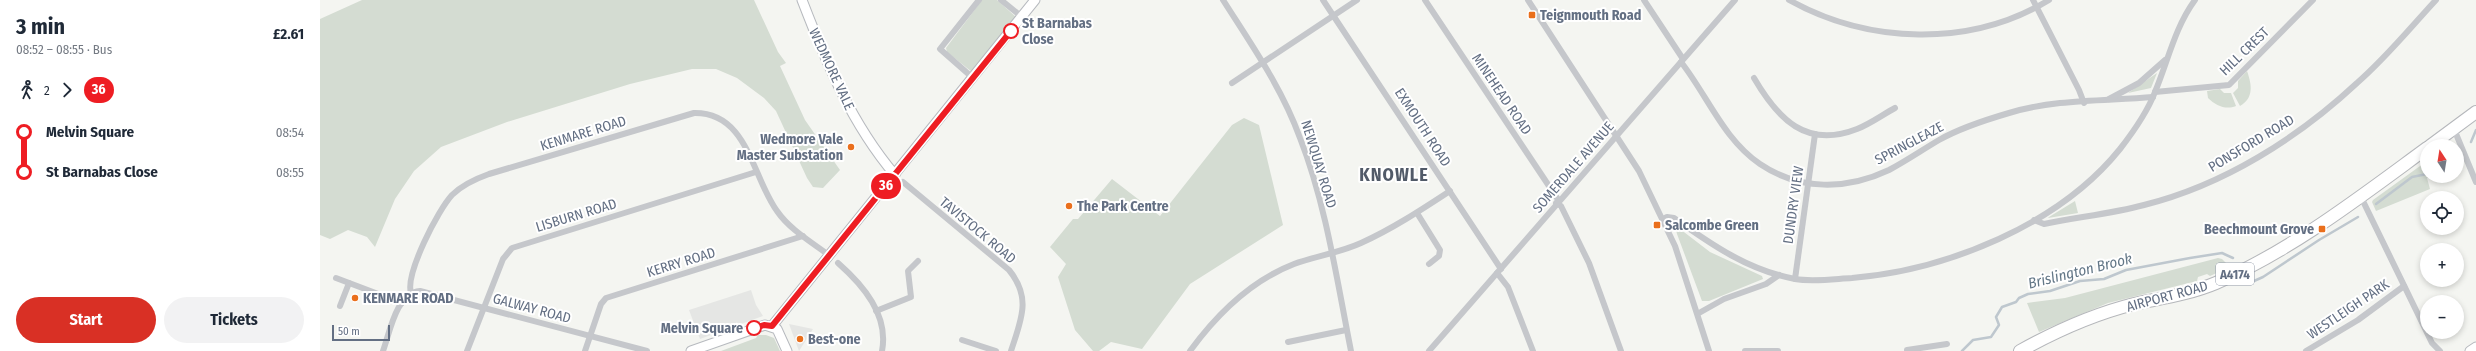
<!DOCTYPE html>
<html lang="en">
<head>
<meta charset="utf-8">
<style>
	:root { --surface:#fff; --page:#f2f2f3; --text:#1f2937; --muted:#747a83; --accent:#d93025 }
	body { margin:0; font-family:"Fira Sans Condensed",sans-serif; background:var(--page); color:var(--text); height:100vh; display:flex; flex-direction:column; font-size:15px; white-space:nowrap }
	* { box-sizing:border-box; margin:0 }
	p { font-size:13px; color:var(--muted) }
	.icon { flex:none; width:22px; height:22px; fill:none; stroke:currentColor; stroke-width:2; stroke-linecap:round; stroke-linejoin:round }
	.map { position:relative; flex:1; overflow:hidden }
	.drawer { display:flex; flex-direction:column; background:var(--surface); width:320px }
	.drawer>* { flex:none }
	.badge { padding:0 8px; border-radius:13px; font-size:14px; line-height:26px }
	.needle { width:26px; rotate:348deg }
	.buttons { position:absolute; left:2100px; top:139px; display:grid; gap:8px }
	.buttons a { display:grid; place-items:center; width:44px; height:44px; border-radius:50%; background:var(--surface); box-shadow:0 2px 6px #0003; font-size:20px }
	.scale { position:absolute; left:12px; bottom:10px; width:58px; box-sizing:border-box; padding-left:4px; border:2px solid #636f83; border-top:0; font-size:11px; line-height:14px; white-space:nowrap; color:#636f83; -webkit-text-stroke:3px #fff; paint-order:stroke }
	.map>.badge { position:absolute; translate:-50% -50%; box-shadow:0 0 0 2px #fff }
	.legs { display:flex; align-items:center; gap:6px; height:44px; padding:0 16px; font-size:13px }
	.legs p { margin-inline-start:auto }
	.summary { display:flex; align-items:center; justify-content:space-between; height:68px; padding:0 16px }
	h1 { font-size:22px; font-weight:700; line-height:30px }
	.button { display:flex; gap:8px; margin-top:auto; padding:8px 16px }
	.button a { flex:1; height:46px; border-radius:24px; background:var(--accent); color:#fff; font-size:16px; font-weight:700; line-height:46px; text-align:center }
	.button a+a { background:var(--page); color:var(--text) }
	ul { padding:0 16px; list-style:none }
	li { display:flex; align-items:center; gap:14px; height:40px; font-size:15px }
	li i { display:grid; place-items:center; width:6px; height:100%; margin:0 5px; background:currentColor }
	li i::after { content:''; width:10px; height:10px; margin:-5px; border:3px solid; border-radius:50%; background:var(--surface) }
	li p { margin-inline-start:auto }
	li:first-child i { background:linear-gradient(#0000 50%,currentColor 0) }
	li:last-child i { background:linear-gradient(currentColor 50%,#0000 0) }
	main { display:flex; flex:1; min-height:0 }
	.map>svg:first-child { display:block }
	.built { fill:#e5e6e4 }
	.green { fill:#d4dcd2 }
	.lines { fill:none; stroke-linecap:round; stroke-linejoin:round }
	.stream { stroke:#bec7ce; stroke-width:2.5 }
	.secondary-casing { stroke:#b7babf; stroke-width:11 }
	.highway-casing { stroke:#b5b7bb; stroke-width:14 }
	.street { stroke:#c5c7cb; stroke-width:6 }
	.secondary { stroke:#fff; stroke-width:9 }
	.highway { stroke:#fff; stroke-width:12 }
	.line-1-casing { stroke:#fff; stroke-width:9 }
	.line-1 { stroke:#ee1d23; stroke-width:6 }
	.poi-dot { fill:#ea6f1c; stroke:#fff; stroke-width:1.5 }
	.stop-1-dot { fill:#fff; stroke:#ee1d23; stroke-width:2 }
	.labels { text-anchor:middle; stroke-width:4; stroke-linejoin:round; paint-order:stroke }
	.shield { fill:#fff; stroke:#929aa8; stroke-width:1 }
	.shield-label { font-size:13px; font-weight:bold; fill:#636f83 }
	.poi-label { font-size:14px; font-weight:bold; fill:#636f83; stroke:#fff; text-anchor:start }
	.stop-label { font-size:14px; font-weight:bold; fill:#636f83; stroke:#fff; text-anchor:start }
	.street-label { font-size:14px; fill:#636f83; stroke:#fff }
	.water-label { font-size:15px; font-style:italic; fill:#637787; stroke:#fff }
	.district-label { font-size:18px; font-weight:bold; letter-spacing:1px; fill:#515a68; stroke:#fff }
</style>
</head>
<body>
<main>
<section class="drawer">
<div class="summary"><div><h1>3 min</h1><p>08:52 – 08:55 · Bus</p></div><b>£2.61</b></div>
<div class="legs"><svg class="icon" aria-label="walk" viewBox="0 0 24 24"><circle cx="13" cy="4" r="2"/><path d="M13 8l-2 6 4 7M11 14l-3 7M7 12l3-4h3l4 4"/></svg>2<svg class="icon" aria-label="forward" viewBox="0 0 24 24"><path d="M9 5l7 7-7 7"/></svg><b class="badge" style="background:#ee1d23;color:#fff">36</b></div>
<ul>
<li><i style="color:#ee1d23"></i><b>Melvin Square</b><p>08:54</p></li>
<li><i style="color:#ee1d23"></i><b>St Barnabas Close</b><p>08:55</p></li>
</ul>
<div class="button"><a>Start</a><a>Tickets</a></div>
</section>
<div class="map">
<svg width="2156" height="351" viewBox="0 0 2156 351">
	<rect width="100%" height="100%" fill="#f4f5f1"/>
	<g class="built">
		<path d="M431 290 436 305 443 316 380 339 369 310Z"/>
		<path d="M469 324 493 329 479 351Z"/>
	</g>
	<g class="green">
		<path d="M42 0H434L458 52 466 63 460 66 485 120 520 170 503 188 493 187 487 178 456 111 444 98 417 78 396 69H372L310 84 187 122 121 147 94 171 75 199 55 247 47 237 28 230 10 239 0 235V19Z"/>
		<path d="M662 0H677L696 17 652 72 627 52 626 48Z"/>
		<path d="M1927 71C1932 85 1934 98 1920 106L1913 93 1918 88V81Z"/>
		<path d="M1837 73 1831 88 1808 93Z"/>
		<path d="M1900 89 1904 93H1911L1916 106C1906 110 1896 106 1888 98L1887 91Z"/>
		<path d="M924 118 939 125 963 225 870 284 822 349 791 342 779 351H773L755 330 738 277 746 264 730 247 753 219H758L792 179 840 216 912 125Z"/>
		<path d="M2107 161V176H2115L2107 178 2110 189 2056 211 2052 202 2053 200Z"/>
		<path d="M1755 201 1758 213 1728 218 1729 217Z"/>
		<path d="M1360 229 1390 252 1442 276 1443 279 1389 301H1382L1357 234 1356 230Z"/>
		<path d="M1898 258 1902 259 1910 267 1890 276 1887 274 1878 277 1877 281 1788 303 1719 332 1707 303 1745 298Z"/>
		<path d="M438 335H446L454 338 460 351H401L436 338Z"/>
	</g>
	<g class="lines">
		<g class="stream">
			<path d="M2151 142 2156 130"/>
			<path d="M2056 204 2092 177 2107 174"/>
			<path d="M1934 281 1943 277 1999 240 2038 217"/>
			<path d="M1642 351 1653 340 1671 337 1679 325 1676 317 1682 307 1696 302 1699 298 1708 294 1730 291 1760 281 1784 279 1806 270 1870 258 1902 253 1913 258"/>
		</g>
		<g class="secondary-casing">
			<g id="secondary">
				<path d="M482 0C506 62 531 123 575 175"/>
				<path d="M452 326 715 0"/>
				<path d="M371 351 445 325 457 329 467 351"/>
				<path d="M2150 351 2156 347"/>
			</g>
		</g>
		<g class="highway-casing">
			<g id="highway">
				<path d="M2110 146 2156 112"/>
				<path d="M1700 351C1736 331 1774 314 1814 304 1842 298 1870 294 1896 283 1972 250 2040 197 2107 148"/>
			</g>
		</g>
		<g class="street">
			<path d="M681 0 702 17"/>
			<path d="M903 0C931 44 962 88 980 138 1006 204 1017 281 1031 351"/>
			<path d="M1003 0 1181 269"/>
			<path d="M1105 0 1239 201"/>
			<path d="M1208 0 1319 171 1355 246 1389 351"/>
			<path d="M1324 0 1363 59"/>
			<path d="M1469 0C1548 44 1650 48 1729 0"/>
			<path d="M1713 0 1759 90 1764 103"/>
			<path d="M1361 62C1387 95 1404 140 1440 164 1480 191 1527 190 1569 170 1586 161 1602 150 1619 140 1640 128 1665 120 1689 113 1734 99 1786 101 1833 97"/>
			<path d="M653 78 620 49 659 0"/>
			<path d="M1434 78C1458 119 1486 149 1537 129 1550 124 1562 115 1575 108"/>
			<path d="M912 83 1037 0"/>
			<path d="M1835 92 1909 85 1993 0"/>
			<path d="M1789 99 1819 83 1845 60"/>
			<path d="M2134 129 2156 182"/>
			<path d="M583 182 689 270C712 298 701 320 691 351"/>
			<path d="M2041 197 2112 343 2120 351"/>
			<path d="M1236 203 1241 206 1269 263 1301 351"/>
			<path d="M1097 213 1120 250 1119 256 1109 264"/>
			<path d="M1343 219 1347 217 1354 218C1392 245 1428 270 1475 279 1493 282 1514 279 1532 278 1627 270 1739 225 1800 149 1814 131 1827 113 1835 92 1848 61 1855 27 1875 0"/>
			<path d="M1714 220 1724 224C1757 217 1791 214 1824 205 1904 185 1978 138 2037 83 2066 58 2090 28 2116 0"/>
			<path d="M518 263C543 285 569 315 562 351"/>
			<path d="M1177 273 1188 287 1213 351"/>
			<path d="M16 278 82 303"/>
			<path d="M1475 279 1495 134"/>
			<path d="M91 293C85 274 118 210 132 195 142 185 155 179 169 174L374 113C428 112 432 177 457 211 470 230 493 243 510 256"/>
			<path d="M20 306 29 283"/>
			<path d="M556 311 591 297 588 271 598 261"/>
			<path d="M1379 313 1404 299 1446 284 1459 275"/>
			<path d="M642 340 676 351"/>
			<path d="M968 342 1026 330"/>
			<path d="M1587 350 1627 344"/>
			<path d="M63 351C70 332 76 293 100 291L327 351"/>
			<path d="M147 351 183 259 192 248 436 172"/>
			<path d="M265 351 281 304 286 298 483 236"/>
			<path d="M870 351C897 314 930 281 974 264 996 256 1019 253 1041 243 1072 229 1101 210 1130 191"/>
			<path d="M1109 351 1415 0"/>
			<path d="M1425 351H1458"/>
			<path d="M1986 351 2038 320 2084 286"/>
		</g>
		<use href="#secondary" class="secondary"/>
		<use href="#highway" class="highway"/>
	</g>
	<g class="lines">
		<g class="line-1-casing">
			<path id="line-1" d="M434 328 444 325 452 326 691 31"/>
		</g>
		<use href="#line-1" class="line-1"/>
	</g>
	<g class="poi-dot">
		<rect x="1208" y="11" width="8" height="8" rx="2"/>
		<circle cx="531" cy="147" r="4"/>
		<circle cx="749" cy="206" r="4"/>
		<rect x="1333" y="221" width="8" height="8" rx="2"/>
		<rect x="1998" y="225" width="8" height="8" rx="2"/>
		<circle cx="35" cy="298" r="4"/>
		<circle cx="480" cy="339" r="4"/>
	</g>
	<g class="stop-1-dot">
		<circle cx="691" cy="31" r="7"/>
		<circle cx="434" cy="328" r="7"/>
	</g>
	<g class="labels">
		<rect class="shield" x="1896" y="263" width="38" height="22" rx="3"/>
		<g class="shield-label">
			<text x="1915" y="279">A4174</text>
		</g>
		<g class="poi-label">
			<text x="1220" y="20">Teignmouth Road</text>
			<text x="523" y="144" text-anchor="end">Wedmore Vale<tspan x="523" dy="16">Master Substation</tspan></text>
			<text x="757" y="211">The Park Centre</text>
			<text x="1345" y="230">Salcombe Green</text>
			<text x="1994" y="234" text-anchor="end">Beechmount Grove</text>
			<text x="43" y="303">KENMARE ROAD</text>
			<text x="488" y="344">Best-one</text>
		</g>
		<g class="stop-label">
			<text x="702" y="28">St Barnabas<tspan x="702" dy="16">Close</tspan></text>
			<text x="423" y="333" text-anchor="end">Melvin Square</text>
		</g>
		<g class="street-label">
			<text transform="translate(1924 51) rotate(-44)" y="5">HILL CREST</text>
			<text transform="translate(512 69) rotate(65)" y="5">WEDMORE VALE</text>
			<text transform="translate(1182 94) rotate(56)" y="5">MINEHEAD ROAD</text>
			<text transform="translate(1103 127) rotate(57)" y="5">EXMOUTH ROAD</text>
			<text transform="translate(263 133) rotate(-17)" y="5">KENMARE ROAD</text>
			<text transform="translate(1589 143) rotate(-28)" y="5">SPRINGLEAZE</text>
			<text transform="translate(1931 143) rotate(-31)" y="5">PONSFORD ROAD</text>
			<text transform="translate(999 164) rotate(73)" y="5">NEWQUAY ROAD</text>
			<text transform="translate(1253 167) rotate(-49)" y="5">SOMERDALE AVENUE</text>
			<text transform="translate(1473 205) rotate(-82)" y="5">DUNDRY VIEW</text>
			<text transform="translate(256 215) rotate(-17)" y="5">LISBURN ROAD</text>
			<text transform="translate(658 230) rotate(40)" y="5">TAVISTOCK ROAD</text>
			<text transform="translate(361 262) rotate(-17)" y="5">KERRY ROAD</text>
			<text transform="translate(1847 296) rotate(-15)" y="5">AIRPORT ROAD</text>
			<text transform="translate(212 308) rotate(15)" y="5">GALWAY ROAD</text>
			<text transform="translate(2028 309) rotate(-34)" y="5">WESTLEIGH PARK</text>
		</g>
		<g class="water-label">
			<text transform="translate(1760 271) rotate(-14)" y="5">Brislington Brook</text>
		</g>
		<g class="district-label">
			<text x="1074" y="181">KNOWLE</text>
		</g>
	</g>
</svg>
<div class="buttons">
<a><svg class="needle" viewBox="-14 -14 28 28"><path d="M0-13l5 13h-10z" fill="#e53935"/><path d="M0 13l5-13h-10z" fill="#747a83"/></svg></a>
<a><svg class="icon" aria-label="locate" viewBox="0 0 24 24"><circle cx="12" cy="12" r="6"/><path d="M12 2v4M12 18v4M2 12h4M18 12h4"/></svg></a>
<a>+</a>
<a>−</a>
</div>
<div class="scale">50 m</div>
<b class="badge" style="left:566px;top:186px;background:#ee1d23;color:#fff">36</b>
</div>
</main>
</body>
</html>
